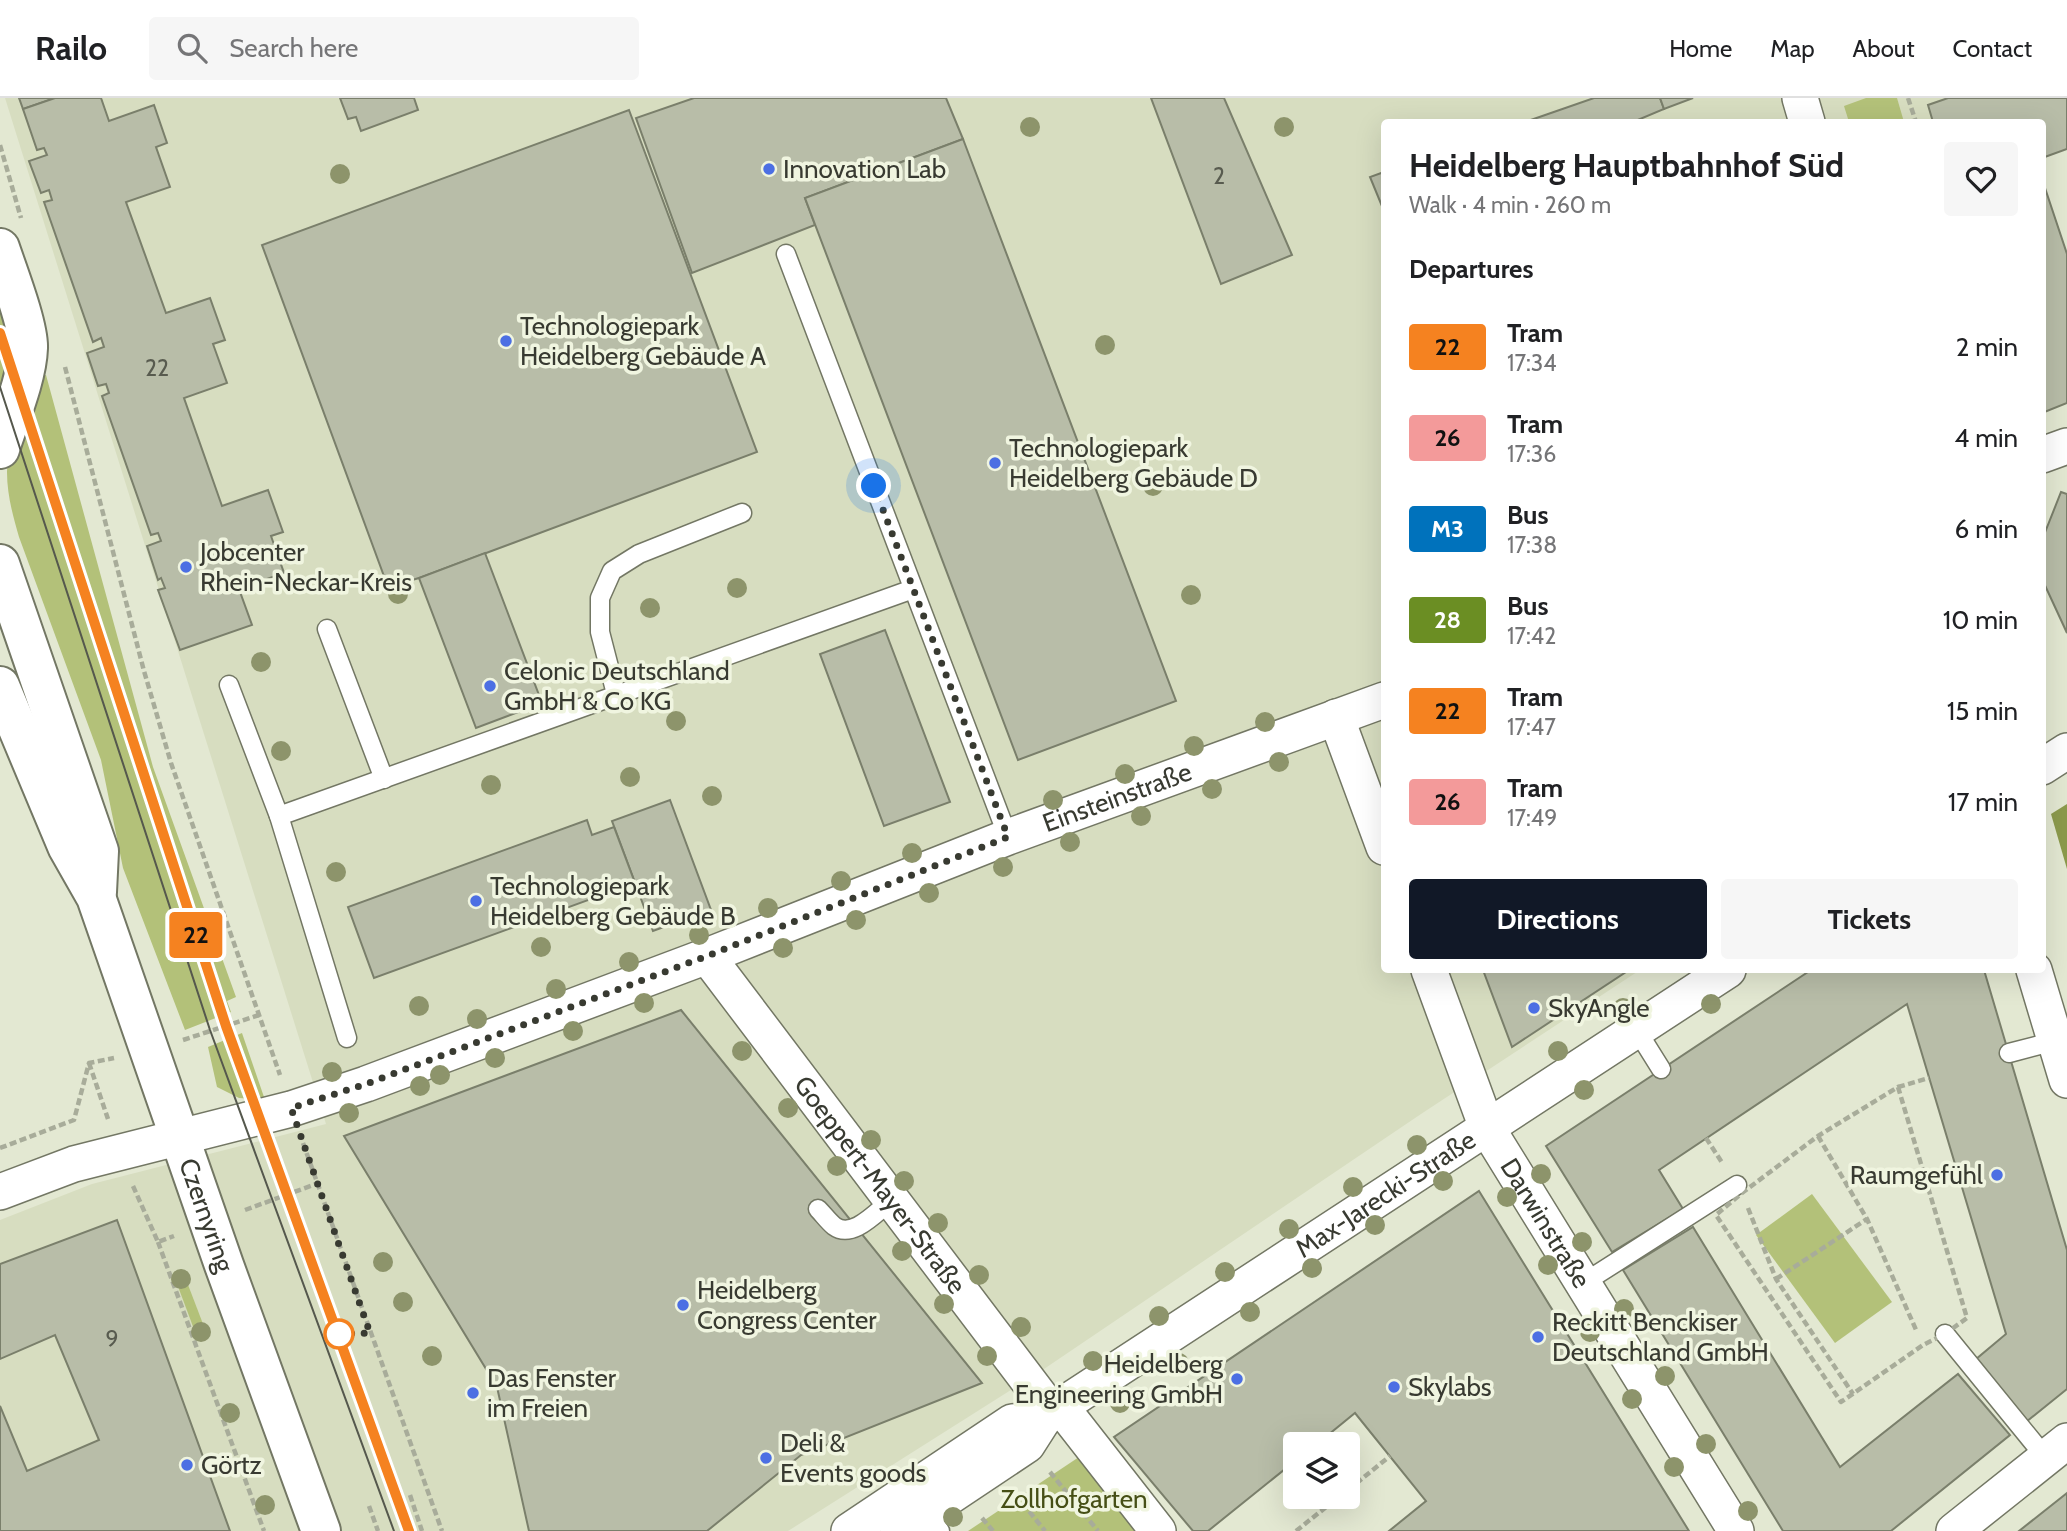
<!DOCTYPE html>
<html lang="en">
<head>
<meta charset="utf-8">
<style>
	:root { --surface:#fff; --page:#f6f6f6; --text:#202124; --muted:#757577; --line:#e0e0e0; --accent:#111827 }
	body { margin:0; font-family:Cabin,sans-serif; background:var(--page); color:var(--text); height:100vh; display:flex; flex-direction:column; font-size:26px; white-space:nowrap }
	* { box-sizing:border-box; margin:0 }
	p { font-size:23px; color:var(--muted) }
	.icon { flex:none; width:38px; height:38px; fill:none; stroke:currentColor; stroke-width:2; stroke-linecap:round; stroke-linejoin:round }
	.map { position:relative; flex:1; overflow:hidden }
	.panel { position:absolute; left:1381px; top:21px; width:665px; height:854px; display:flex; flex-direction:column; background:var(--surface); border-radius:7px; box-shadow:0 7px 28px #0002 }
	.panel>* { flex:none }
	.badge { padding:0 14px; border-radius:5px; font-size:24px; line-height:46px }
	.fabs { position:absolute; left:1283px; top:1334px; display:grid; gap:14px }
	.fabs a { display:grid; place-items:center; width:77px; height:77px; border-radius:7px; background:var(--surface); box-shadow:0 7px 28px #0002; font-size:35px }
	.you { position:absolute; width:35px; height:35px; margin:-18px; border:5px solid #fff; border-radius:50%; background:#1a73e8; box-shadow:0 0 0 10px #1a73e833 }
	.map>.badge { position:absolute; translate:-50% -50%; box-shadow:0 0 0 4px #fff }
	h2 { padding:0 28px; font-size:26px; line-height:63px }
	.round { display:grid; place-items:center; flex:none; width:74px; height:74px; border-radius:7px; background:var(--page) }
	.overview { display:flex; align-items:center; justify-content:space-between; height:119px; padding:0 28px }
	h1 { font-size:33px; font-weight:700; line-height:52px }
	.cta { display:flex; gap:14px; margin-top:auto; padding:14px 28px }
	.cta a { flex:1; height:80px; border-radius:7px; background:var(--accent); color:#fff; font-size:28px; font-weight:700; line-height:80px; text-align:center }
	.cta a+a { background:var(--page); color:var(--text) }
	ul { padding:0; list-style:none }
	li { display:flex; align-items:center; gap:21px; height:91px; padding:0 28px }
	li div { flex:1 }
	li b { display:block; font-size:26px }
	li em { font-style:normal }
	li .badge { min-width:77px; font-weight:700; text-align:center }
	header { display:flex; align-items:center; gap:42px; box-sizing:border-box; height:98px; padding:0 35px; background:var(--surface); border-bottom:2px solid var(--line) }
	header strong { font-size:33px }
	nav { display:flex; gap:38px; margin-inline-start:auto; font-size:24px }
	.search { width:490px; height:63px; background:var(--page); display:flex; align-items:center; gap:18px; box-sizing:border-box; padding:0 24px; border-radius:7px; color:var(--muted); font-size:26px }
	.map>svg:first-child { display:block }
	.built { fill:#d7ddc0 }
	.green { fill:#b3c179 }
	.water { fill:#8c9a4c }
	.building { fill:#b8bda8; stroke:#7a7f6b; stroke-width:2 }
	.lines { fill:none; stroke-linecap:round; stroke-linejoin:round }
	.lane-casing { stroke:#737764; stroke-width:21 }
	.street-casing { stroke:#737764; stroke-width:38 }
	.secondary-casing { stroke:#737764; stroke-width:42 }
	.path { stroke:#a8ac9a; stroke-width:4.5; stroke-dasharray:7 3.5; stroke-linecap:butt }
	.lane { stroke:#fff; stroke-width:18 }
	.street { stroke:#fff; stroke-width:35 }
	.secondary { stroke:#fff; stroke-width:38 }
	.tram { stroke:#55584d; stroke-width:2 }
	.tree { fill:#8d946b }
	.line-casing { stroke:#fff; stroke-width:16 }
	.line { stroke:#f58220; stroke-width:10 }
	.walk { stroke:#383a31; stroke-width:7; stroke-dasharray:0 12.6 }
	.poi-dot { fill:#4c6fe3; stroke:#f0f5e0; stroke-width:2.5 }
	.stop-dot { fill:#fff; stroke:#f58220; stroke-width:3.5 }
	.labels { text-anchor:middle; stroke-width:7; stroke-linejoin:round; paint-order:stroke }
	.number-label { font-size:23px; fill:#585b4f }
	.poi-label { font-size:26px; fill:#383a31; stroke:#f0f5e0; text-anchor:start }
	.street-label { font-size:26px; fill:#383a31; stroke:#f0f5e0 }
	.park-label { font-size:26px; fill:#464f16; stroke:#f0f5e0 }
</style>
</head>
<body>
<header>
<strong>Railo</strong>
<div class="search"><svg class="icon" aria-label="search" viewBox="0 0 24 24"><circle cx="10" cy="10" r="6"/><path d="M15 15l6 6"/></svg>Search here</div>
<nav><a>Home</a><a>Map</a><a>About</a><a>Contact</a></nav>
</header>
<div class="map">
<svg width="2067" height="1433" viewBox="0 0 2067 1433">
	<rect width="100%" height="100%" fill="#e3e8d2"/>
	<path class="built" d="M5 0H2067V51L2042 60V24H1384V872H1640L1421 1016 1041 1273 788 1433H0V1122L92 1086 326 1026Z"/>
	<g class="green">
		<path d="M1866 0H1897L1904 24H1849L1844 8Z"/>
		<path d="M0 203 8 229 9 259 0 303Z"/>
		<path d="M46 277 153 669 236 899 227 903 231 914 185 932 123 770 101 662 19 439C13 418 7 397 7 374 8 345 26 307 36 279Z"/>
		<path d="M242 935 265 1002 239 1000 217 989 208 949Z"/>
		<path d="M1812 1096 1892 1204 1835 1245 1756 1137Z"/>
		<path d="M182 1171 208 1239 198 1242 173 1175Z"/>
		<path d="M1082 1357 1143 1433H968Z"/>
	</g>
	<path class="water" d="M2067 706V771L2051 716Z"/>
	<g class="building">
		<path d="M19 0H55L23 11Z"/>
		<path d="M55 0H101L109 23 154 7 167 45 156 49 170 89 126 104 166 215 210 200 225 242 213 246 227 285 184 300 222 408 268 392 283 434 271 438 284 475 239 491 252 527 180 552 158 492 165 490 161 480 158 482 147 448 161 443 158 435 151 437 102 298 109 295 106 286 98 288 87 255 104 249 101 240 93 244 44 104 52 102 49 92 41 95 29 63 47 57 44 50 37 52 23 11Z"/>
		<path d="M340 0H414L418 12 361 33 356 19 348 21Z"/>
		<path d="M694 0H946L963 41 805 100 815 127 692 175 636 20Z"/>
		<path d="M1151 0H1224L1292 157 1221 186Z"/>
		<path d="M1594 0H1660L1664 11 1633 24H1525Z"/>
		<path d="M1660 0H1693L1664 11Z"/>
		<path d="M1948 0H2067V51L2042 60V24H1933L1928 7Z"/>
		<path d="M629 12 757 354 419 480 388 489 262 147Z"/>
		<path d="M963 41 1176 603 1018 662 805 100Z"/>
		<path d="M1384 74V113L1370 79Z"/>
		<path d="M2042 81 2067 156V305L2042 315Z"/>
		<path d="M2061 394 2067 396V535L2042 481V442Z"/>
		<path d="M485 455 542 605 476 630 419 480Z"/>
		<path d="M885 532 950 704 884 728 820 556Z"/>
		<path d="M670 702 711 812 653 833 612 723Z"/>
		<path d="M587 722 592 737 614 729 635 785 374 880 348 809Z"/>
		<path d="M1483 872H1629L1512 949Z"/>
		<path d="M1811 872H1984L2067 1152V1291L2026 1324 1975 1262 2006 1236 1907 906 1659 1072 1683 1111 1612 1154 1546 1048Z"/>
		<path d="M681 912 982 1285 801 1357 707 1433H529L497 1289 344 1038Z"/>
		<path d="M1479 1093 1689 1433H1389L1426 1403 1355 1315 1317 1346H1295V1363L1208 1433H1193L1114 1339Z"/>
		<path d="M117 1122 230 1433H0V1308L27 1373 99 1342 55 1237 0 1261V1166Z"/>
		<path d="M1693 1129 1840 1369 1958 1276 2010 1337 1891 1433H1783L1623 1172Z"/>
		<path d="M2067 1395V1433H2019Z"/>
	</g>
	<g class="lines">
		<g class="lane-casing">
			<g id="lane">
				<path d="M786 156 1008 739"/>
				<path d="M327 531 384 681"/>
				<path d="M229 587 279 718 347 940"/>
				<path d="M616 596 600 534V500L612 473 639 456 742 415"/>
				<path d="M279 718 913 491"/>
				<path d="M1636 931 1661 971"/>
				<path d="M2009 955 2055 943"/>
				<path d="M818 1111C823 1116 828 1123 834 1128 853 1142 877 1113 892 1102"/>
				<path d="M1582 1186 1737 1087"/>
				<path d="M1945 1236 2046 1360"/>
				<path d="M926 1415 940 1433"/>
			</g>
		</g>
		<g class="street-casing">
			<g id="street">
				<path d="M1800 0 1807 24"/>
				<path d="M2042 357 2067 348"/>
				<path d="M1336 619 1384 749"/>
				<path d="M2042 669 2067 653"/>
				<path id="s1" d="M707 858 1052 1314"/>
				<path id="s2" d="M1429 872 1487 1030 1736 1433"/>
				<path d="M2034 872 2067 982"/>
				<path id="s3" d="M0 1094 74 1066 291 1011 366 986 707 858 1008 739 1384 602"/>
				<path d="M1061 1309 1158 1433"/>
				<path d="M849 1433 1012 1324 1043 1322"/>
				<path id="s4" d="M898 1433 1027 1347 1043 1322 1052 1314 1728 872"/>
				<path d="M1954 1433 2067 1343"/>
			</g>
		</g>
		<g class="secondary-casing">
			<g id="secondary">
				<path d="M0 150C8 174 29 228 28 250 27 281 9 322 0 351"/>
				<path d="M0 466 99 753 97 794"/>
				<path id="s5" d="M0 588 67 748 96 799 224 1167 321 1433"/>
			</g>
		</g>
		<g class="path">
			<path d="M1908 0 1916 24"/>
			<path d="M0 47 21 120"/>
			<path d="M65 269 144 573 171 665 280 977"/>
			<path d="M183 942 259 917"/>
			<path d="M89 965 108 1021"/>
			<path d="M1898 989 1967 1220 1945 1236 1923 1247 1841 1304 1716 1117 1742 1095 1818 1038Z"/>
			<path d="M1898 989 1929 980"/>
			<path d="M1818 1038 1867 1121 1917 1234"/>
			<path d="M1706 1040 1723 1066"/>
			<path d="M303 1045 442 1433"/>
			<path d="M0 1050 74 1022 89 965 114 960"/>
			<path d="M133 1088 158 1144 174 1138"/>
			<path d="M1748 1110 1776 1181 1853 1296"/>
			<path d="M245 1112 316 1086"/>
			<path d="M158 1144 264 1433"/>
			<path d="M1776 1181 1867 1121"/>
			<path d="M1050 1374 1098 1433"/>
			<path d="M1348 1392 1390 1358"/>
			<path d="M410 1397 422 1433"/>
			<path d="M1016 1397 1045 1433"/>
			<path d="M369 1408 378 1433"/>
			<path d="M982 1420 993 1433"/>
			<path d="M1296 1433 1340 1398"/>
		</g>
		<use href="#lane" class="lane"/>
		<use href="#street" class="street"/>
		<use href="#secondary" class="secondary"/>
		<g class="tram">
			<path d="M0 235 226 928 409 1433"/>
			<path d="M0 289 210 932 394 1433"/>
		</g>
	</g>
	<g class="tree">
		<circle cx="1030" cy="29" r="10"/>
		<circle cx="1284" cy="29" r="10"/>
		<circle cx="340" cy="76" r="10"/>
		<circle cx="1105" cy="247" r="10"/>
		<circle cx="1153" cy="388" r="10"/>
		<circle cx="737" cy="490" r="10"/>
		<circle cx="398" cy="496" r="10"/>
		<circle cx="1191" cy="497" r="10"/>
		<circle cx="650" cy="510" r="10"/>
		<circle cx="261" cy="564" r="10"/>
		<circle cx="676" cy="623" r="10"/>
		<circle cx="1265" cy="624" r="10"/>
		<circle cx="1194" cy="648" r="10"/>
		<circle cx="281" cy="653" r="10"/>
		<circle cx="1279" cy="664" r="10"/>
		<circle cx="1125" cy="676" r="10"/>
		<circle cx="630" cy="679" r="10"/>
		<circle cx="491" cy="687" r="10"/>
		<circle cx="1212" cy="691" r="10"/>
		<circle cx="712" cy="698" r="10"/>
		<circle cx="1053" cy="702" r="10"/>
		<circle cx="1141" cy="718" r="10"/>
		<circle cx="1070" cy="744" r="10"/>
		<circle cx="912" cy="755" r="10"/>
		<circle cx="1003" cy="769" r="10"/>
		<circle cx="336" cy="774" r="10"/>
		<circle cx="841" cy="783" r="10"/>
		<circle cx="929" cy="795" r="10"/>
		<circle cx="768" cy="810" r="10"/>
		<circle cx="856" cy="822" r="10"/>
		<circle cx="699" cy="837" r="10"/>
		<circle cx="541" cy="849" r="10"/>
		<circle cx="783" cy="850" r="10"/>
		<circle cx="629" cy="864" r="10"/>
		<circle cx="556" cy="891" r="10"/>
		<circle cx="644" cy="905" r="10"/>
		<circle cx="1711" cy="906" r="10"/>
		<circle cx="419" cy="908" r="10"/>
		<circle cx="1623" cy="910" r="10"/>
		<circle cx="477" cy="921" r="10"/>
		<circle cx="573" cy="933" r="10"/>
		<circle cx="742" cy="953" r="10"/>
		<circle cx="1558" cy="953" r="10"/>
		<circle cx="495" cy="960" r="10"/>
		<circle cx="332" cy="974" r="10"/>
		<circle cx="440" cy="977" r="10"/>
		<circle cx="420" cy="988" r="10"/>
		<circle cx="1584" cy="992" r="10"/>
		<circle cx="788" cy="1010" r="10"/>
		<circle cx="349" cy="1015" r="10"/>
		<circle cx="871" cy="1042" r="10"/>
		<circle cx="1417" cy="1047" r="10"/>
		<circle cx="837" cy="1068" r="10"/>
		<circle cx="1541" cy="1076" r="10"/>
		<circle cx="904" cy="1083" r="10"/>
		<circle cx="1443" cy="1083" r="10"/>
		<circle cx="1353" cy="1089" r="10"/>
		<circle cx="1507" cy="1099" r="10"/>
		<circle cx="938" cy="1125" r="10"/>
		<circle cx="1375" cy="1127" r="10"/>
		<circle cx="1289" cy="1131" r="10"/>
		<circle cx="1582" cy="1144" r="10"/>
		<circle cx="902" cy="1153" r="10"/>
		<circle cx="383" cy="1164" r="10"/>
		<circle cx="1548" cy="1167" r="10"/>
		<circle cx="1312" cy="1170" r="10"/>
		<circle cx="1225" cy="1174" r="10"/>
		<circle cx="979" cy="1177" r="10"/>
		<circle cx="181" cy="1181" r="10"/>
		<circle cx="403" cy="1204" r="10"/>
		<circle cx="944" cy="1206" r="10"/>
		<circle cx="1624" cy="1211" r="10"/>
		<circle cx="1250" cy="1214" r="10"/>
		<circle cx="1159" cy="1218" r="10"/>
		<circle cx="1021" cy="1229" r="10"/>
		<circle cx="201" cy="1234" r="10"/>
		<circle cx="1590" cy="1234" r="10"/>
		<circle cx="432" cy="1258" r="10"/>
		<circle cx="987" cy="1258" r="10"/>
		<circle cx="1093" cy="1263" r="10"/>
		<circle cx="1179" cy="1265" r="10"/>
		<circle cx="1665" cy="1278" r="10"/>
		<circle cx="1632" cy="1301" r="10"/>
		<circle cx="1120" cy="1305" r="10"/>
		<circle cx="230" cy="1315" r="10"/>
		<circle cx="1706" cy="1346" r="10"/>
		<circle cx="1674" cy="1369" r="10"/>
		<circle cx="265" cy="1407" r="10"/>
		<circle cx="1748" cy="1413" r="10"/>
		<circle cx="953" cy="1419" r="10"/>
	</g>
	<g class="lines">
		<g class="line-casing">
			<path id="line" d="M0 235 226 928 409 1433"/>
		</g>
		<use href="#line" class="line"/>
		<path class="walk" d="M339 1236 370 1235 291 1010 366 986 707 858 1008 739 874 388"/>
	</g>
	<g class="poi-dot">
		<circle cx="769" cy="71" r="7"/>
		<circle cx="506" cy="243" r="7"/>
		<circle cx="995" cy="365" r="7"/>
		<circle cx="186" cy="469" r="7"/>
		<circle cx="490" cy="588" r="7"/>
		<circle cx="476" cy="803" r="7"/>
		<circle cx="1534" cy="910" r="7"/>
		<circle cx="1997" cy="1077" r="7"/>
		<circle cx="683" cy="1207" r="7"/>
		<circle cx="1538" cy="1239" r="7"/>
		<circle cx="1237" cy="1281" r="7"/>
		<circle cx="1394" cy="1289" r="7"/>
		<circle cx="473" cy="1295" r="7"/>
		<circle cx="766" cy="1360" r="7"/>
		<circle cx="187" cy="1367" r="7"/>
	</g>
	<circle class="stop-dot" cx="339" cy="1236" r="14"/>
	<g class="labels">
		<g class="number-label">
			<text x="1219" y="86">2</text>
			<text x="157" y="278">22</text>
			<text x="112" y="1249">9</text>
		</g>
		<g class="poi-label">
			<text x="783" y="80">Innovation Lab</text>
			<text x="520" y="237">Technologiepark<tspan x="520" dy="30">Heidelberg Gebäude A</tspan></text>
			<text x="1009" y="359">Technologiepark<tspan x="1009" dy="30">Heidelberg Gebäude D</tspan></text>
			<text x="200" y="463">Jobcenter<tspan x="200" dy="30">Rhein-Neckar-Kreis</tspan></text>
			<text x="504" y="582">Celonic Deutschland<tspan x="504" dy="30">GmbH &amp; Co KG</tspan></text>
			<text x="490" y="797">Technologiepark<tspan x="490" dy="30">Heidelberg Gebäude B</tspan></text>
			<text x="1548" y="919">SkyAngle</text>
			<text x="1983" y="1086" text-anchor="end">Raumgefühl</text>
			<text x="697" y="1201">Heidelberg<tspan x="697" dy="30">Congress Center</tspan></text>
			<text x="1552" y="1233">Reckitt Benckiser<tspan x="1552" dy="30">Deutschland GmbH</tspan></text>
			<text x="1223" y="1275" text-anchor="end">Heidelberg<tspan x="1223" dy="30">Engineering GmbH</tspan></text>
			<text x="487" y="1289">Das Fenster<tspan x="487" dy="30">im Freien</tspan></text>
			<text x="1408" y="1298">Skylabs</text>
			<text x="780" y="1354">Deli &amp;<tspan x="780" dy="30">Events goods</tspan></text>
			<text x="201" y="1376">Görtz</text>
		</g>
		<g class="street-label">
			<text dy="9" stroke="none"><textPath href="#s3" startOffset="1186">Einsteinstraße</textPath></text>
			<text dy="9" stroke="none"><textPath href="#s1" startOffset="287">Goeppert-Mayer-Straße</textPath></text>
			<text dy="9" stroke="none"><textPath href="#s4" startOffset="595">Max-Jarecki-Straße</textPath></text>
			<text dy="9" stroke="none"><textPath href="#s5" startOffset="569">Czernyring</textPath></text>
			<text dy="9" stroke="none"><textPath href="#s2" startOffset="280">Darwinstraße</textPath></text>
		</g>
		<g class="park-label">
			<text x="1074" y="1410">Zollhofgarten</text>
		</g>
	</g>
</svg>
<div class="fabs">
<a><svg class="icon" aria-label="layers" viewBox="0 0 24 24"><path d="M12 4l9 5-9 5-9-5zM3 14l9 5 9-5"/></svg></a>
</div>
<div class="you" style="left:874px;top:388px"></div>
<b class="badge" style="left:196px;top:837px;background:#f58220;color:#111">22</b>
<section class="panel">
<div class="overview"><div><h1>Heidelberg Hauptbahnhof Süd</h1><p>Walk · 4 min · 260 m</p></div><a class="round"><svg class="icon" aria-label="heart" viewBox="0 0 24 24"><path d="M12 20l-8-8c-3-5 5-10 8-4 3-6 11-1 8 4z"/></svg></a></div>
<h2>Departures</h2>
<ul>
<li><span class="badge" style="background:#f58220;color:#111">22</span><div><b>Tram</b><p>17:34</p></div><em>2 min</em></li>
<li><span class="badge" style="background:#f39a9a;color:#111">26</span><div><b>Tram</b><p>17:36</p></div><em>4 min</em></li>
<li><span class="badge" style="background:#0072bc;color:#fff">M3</span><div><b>Bus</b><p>17:38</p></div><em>6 min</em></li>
<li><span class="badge" style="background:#6b8e23;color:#fff">28</span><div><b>Bus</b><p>17:42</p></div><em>10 min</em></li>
<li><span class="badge" style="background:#f58220;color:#111">22</span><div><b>Tram</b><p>17:47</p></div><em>15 min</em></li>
<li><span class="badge" style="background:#f39a9a;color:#111">26</span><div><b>Tram</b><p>17:49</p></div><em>17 min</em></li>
</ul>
<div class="cta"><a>Directions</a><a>Tickets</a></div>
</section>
</div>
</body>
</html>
